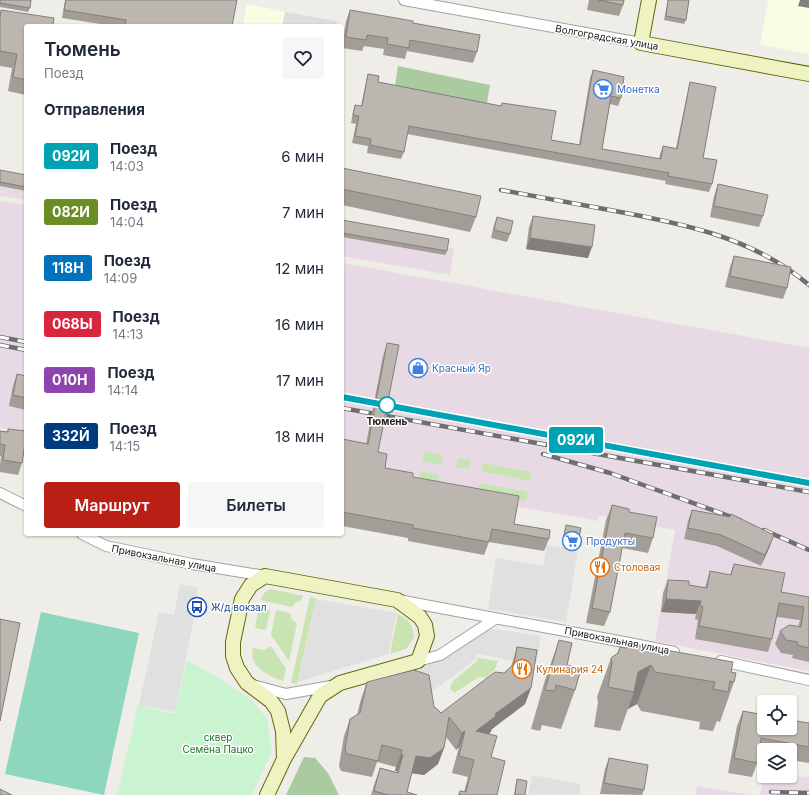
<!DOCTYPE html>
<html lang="ru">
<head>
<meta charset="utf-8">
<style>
	:root { --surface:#fff; --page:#f6f6f7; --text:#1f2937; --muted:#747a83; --accent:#ba1f16 }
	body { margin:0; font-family:Inter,sans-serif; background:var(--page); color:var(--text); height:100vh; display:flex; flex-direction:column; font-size:15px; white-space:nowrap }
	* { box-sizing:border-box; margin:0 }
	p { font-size:13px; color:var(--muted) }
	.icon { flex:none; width:22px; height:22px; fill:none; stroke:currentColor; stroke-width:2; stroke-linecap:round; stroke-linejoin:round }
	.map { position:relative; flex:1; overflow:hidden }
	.details { position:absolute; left:24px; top:24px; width:320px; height:512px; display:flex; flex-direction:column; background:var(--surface); border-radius:4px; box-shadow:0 1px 3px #0004 }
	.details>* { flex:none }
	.badge { padding:0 8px; border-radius:3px; font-size:14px; line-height:26px }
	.buttons { position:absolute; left:757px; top:695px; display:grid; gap:8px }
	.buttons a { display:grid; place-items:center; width:40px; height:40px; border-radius:4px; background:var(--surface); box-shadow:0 1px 3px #0004; font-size:20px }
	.map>.badge { position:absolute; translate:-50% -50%; box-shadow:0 0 0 2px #fff }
	h2 { padding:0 20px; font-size:15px; line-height:36px }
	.round { display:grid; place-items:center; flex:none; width:42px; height:42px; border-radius:4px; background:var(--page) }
	.overview { display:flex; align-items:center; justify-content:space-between; height:68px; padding:0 20px }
	h1 { font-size:19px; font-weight:600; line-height:30px }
	.button { display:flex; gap:8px; margin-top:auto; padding:8px 20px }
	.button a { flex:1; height:46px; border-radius:4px; background:var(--accent); color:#fff; font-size:16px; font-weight:600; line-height:46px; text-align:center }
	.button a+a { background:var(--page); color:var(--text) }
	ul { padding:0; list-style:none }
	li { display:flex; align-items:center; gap:12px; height:56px; padding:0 20px }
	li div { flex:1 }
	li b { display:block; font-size:15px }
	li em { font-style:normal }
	li .badge { min-width:44px; font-weight:700; text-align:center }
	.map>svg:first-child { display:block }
	.residential { fill:#dedddd }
	.industrial { fill:#e7dae4 }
	.education { fill:#fafce3 }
	.grass { fill:#c8e4b3 }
	.forest { fill:#aacaa0 }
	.park { fill:#c9f4cf }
	.pitch { fill:#8ed6be }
	.parking { fill:#e0e0e0 }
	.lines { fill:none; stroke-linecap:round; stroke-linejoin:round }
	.street-casing { stroke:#a1a1a1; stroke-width:12 }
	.secondary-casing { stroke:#5d6c11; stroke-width:16 }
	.street { stroke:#fff; stroke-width:10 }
	.secondary { stroke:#eef3c1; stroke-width:14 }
	.rail-casing { stroke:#6e6e6e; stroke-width:4.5 }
	.rail { stroke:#fff; stroke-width:3; stroke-dasharray:9; stroke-linecap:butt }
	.wall { fill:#a29d97 }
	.shaded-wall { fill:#847f7b }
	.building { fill:#bcb6b0; stroke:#847f7b }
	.line-casing { stroke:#fff; stroke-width:9 }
	.line { stroke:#00a3b4; stroke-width:6 }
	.stop-dot { fill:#fff; stroke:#00a3b4; stroke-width:2 }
	.labels { text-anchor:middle; stroke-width:3; stroke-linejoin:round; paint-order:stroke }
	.street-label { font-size:10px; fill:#202020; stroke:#fff }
	.shop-label { font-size:10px; fill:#366cbe; stroke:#fff; text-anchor:start }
	.stop-label { font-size:10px; font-weight:bold; fill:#202020; stroke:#fff }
	.food-label { font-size:10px; fill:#c56008; stroke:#fff; text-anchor:start }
	.transit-label { font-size:10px; fill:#164399; stroke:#fff; text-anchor:start }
	.park-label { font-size:10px; fill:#187425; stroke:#fff }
</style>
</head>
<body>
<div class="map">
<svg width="809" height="795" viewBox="0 0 809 795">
	<rect width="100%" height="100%" fill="#efede7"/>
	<path class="residential" d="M285 12 337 21 336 26H282Z"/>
	<g class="industrial">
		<path d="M0 172 26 177V200L0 196Z"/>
		<path d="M0 201 26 205V433L0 428Z"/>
		<path d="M342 230 454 249 450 275 342 256Z"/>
		<path d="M342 263 809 348V671L655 641 675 530 599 515 598 521 342 475Z"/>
		<path d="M809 776V795H760L763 782Z"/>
		<path d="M697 786 751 795H696Z"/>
	</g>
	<g class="education">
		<path d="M768 0H809V54L760 45Z"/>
		<path d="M247 4 285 12 282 26H243Z"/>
	</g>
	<g class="grass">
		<path d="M424 452 443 455 441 465 422 461Z"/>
		<path d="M458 458 471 460 469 469 456 467Z"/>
		<path d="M483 463 531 472 530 481 481 471Z"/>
		<path d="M420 471 439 475 438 485 419 481Z"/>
		<path d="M480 483 528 492 526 501 478 491Z"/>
		<path d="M271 589 303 596 301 601 296 602 292 607 260 600 266 591Z"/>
		<path d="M310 597 316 598 297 684 291 683Z"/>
		<path d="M259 608 270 610 266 630 255 628Z"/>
		<path d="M276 610 290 613 292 620 297 623 289 661 271 635Z"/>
		<path d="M398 614C409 619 413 626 414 637L406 649 390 654Z"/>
		<path d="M271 646 286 669 283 681C268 676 248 666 253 648L265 650Z"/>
		<path d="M478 658 498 661 495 669 486 678 479 677 454 693 450 688 452 682 476 662Z"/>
	</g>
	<g class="forest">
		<path d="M398 66 490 85 486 109 394 92Z"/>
		<path d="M304 757 315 758 328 773 339 795H286Z"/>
	</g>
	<path class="park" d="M187 660 214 675 253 701 267 719 272 751 252 795H117L138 705 175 714Z"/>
	<path class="pitch" d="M41 612 139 633 104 795 5 774Z"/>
	<g class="parking">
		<path d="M547 545 578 550 566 622 488 609 496 558 543 566Z"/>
		<path d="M180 584 198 588 192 618 194 619 175 712 139 705 159 612 174 615Z"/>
		<path d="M316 599 397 613 388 654 298 682Z"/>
		<path d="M487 628 541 636 536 665 477 654 476 659 429 694 415 673Z"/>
		<path d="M532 775 581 784 579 795H528Z"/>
	</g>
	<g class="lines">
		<g class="street-casing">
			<g id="street">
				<path d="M404 0 641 43"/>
				<path d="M0 493 26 506"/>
				<path d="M82 534 106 546 192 564 265 576"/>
				<path d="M399 600C490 618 582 633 674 652"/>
				<path d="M418 661 440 655 495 619"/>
				<path d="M721 661 809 680"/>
				<path d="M253 685 286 694 331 686"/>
			</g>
		</g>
		<g class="secondary-casing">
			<g id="secondary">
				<path d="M649 0 641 43 809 74"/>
				<path d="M267 795 284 759 283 731 278 711 271 701 247 683 237 668 233 656V642L242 599 251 585 265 576 397 600 420 617 425 625 427 636 418 661 340 683 320 696 284 759"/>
			</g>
		</g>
		<use href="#street" class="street"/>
		<use href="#secondary" class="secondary"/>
		<g class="rail-casing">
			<g id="rail">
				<path d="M501 190C539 197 577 204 615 211 685 224 754 238 809 285"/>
				<path d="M0 337 26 342"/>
				<path d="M0 345 26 350"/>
				<path d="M342 397 809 483"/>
				<path d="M342 408 809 492"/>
				<path d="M543 454 610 473 740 520"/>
				<path d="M764 530 809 550"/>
				<path d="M771 792 809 793"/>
			</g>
		</g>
		<use href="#rail" class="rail"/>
	</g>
	<g class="wall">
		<path d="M0 0 30 8 28 12 0 7Z"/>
		<path d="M65 0H235L232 26H113L62 18Z"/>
		<path d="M589 0H624L623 5 619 16 587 10Z"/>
		<path d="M668 0H689L686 20 684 24 664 20Z"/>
		<path d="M1 10 26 26V95L8 91 12 68 0 66V13Z"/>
		<path d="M350 10 413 23 477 52 473 63 407 51 405 59 383 55 384 49 364 46 362 51 342 48 346 21Z"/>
		<path d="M593 70 621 98 618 106 610 104 602 149 659 159 660 154 663 146 676 148 688 90 690 82 703 158 712 184 709 192 665 184 666 181 407 134 404 152 401 159 367 153 368 146 352 143 356 124 351 123 353 112 355 105 361 106 366 82 368 74 378 82 501 106 502 103 551 140 579 145 590 78Z"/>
		<path d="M342 168 476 217 470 232 342 205Z"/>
		<path d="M0 170 26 175V191L0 186Z"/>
		<path d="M718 184 763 216 759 227 710 217 714 196Z"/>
		<path d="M533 216 588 258 526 249 529 227Z"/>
		<path d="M497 217 510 234 507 242 491 238 494 225Z"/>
		<path d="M342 220 447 251 445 255 342 237Z"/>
		<path d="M734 256 787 288 783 299 725 287 730 267Z"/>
		<path d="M387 343 378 452 385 468 413 477 514 524 549 539 544 551 489 542 484 555 408 541V538L342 526V439L366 444 383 356Z"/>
		<path d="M17 374 26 376V410L9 406 13 386Z"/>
		<path d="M8 429 22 463 18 475 0 472V465L1 456H0V431L7 432Z"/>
		<path d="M612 505 629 512 653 538 648 553 622 548 610 612 604 626 586 623 606 520Z"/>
		<path d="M692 510 770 546 761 566 717 546 684 539 688 521Z"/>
		<path d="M566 525 578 542 577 546 562 543Z"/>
		<path d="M155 534H169L168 536Z"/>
		<path d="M734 564 781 592 809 597V662L792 658 793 655 781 653 775 644 780 631 798 627 800 620 777 617 772 639 768 652 695 639 698 620 695 619 696 614 661 612 663 593 668 580 689 585 705 588 710 571 730 575Z"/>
		<path d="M559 640 575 690 561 729 542 725 540 731 531 729 545 680Z"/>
		<path d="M517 647 531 688 525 704 492 729 490 733 489 734 491 757 497 795H458L460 791 464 792 468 777 452 773 459 747 456 750 446 737 444 748 438 764 424 775 412 773 407 792 417 795H371L374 785 380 768 396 772 397 771H395L396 767 377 762 372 777 341 771 339 766 344 736 350 719 357 715 361 699 367 682 434 707 441 713 504 673 511 667Z"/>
		<path d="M620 647 731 672 734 682 720 722 717 721 713 731 699 729 700 722 641 711 637 704 628 709 620 731 594 727 598 702 597 697 611 658 617 654Z"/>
		<path d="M743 711 809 723V763L790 760V750H764V755L759 754 757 763 752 777 728 773 737 726Z"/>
		<path d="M609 758 644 790 642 795 600 794 605 769Z"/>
		<path d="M517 779 525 795H514L516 783Z"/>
	</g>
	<g class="shaded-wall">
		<path d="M800 0H809V8L798 6Z"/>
		<path d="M530 238 592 247 588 258 526 249Z"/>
		<path d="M774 535 770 546 761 566 765 555Z"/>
		<path d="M666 599 701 601 696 614 661 612Z"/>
		<path d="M651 665 637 704 628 709 634 692 638 672Z"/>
		<path d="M531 688 525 704 492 729 490 733 470 748 476 731 495 714Z"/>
		<path d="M465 731 459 747 456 750 462 733Z"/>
		<path d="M444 748 438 764 424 775 410 773 416 756Z"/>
		<path d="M401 754 403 755 397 771H395Z"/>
	</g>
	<g class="building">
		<path d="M0 0H31L30 8 0 3Z"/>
		<path d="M66 0H237L232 26H125L126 20 64 10Z"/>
		<path d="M598 0H624L623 5Z"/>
		<path d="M668 0H689L686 20 666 16Z"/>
		<path d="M1 10 54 18 53 26H26V80L13 77 17 54 0 51V18Z"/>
		<path d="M350 10 413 21V23L480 35 477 52 410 40 409 48 387 44 388 38 367 35 366 40 346 37Z"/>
		<path d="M593 70 624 77 621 98 611 96 602 149 661 159 663 146 677 149 690 82 716 87 703 158 717 160 712 184 668 176 669 173 409 126 404 152 370 145 371 139 355 136 359 116 353 115 355 105 362 106 368 74 379 76 378 82 501 106 502 103 556 111 551 140 580 145Z"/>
		<path d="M342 168 481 196 476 217 342 189Z"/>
		<path d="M0 170 26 175V187L0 182Z"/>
		<path d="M718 184 768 195 763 216 714 206Z"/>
		<path d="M533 216 595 225 592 247 530 238Z"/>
		<path d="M497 217 513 221 510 234 494 230Z"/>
		<path d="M342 220 449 239 447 251 342 233Z"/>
		<path d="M734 256 791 267 787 288 730 276Z"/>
		<path d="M387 343 399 345 378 452 387 454 385 468 413 473V477L519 496 514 524 550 530 549 539 492 529 489 542 413 528V525L342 512V439L368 444Z"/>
		<path d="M17 374 26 376V398L13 395Z"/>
		<path d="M8 429 26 431V437L22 463 3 460 5 445 0 444V431L8 432Z"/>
		<path d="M612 505 629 509V512L657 517 653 538 625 533 610 612 592 608Z"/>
		<path d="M692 510 730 517 731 514 774 535 765 555 721 535 688 528Z"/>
		<path d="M566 525 581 528 578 542 563 540Z"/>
		<path d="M734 564 785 573 781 592 809 597V648L797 645 798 642 786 640 780 631 789 625 801 627 804 607 779 603 772 639 699 626 703 607 700 606 701 601 666 599 668 580 689 581V585L707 588 710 571 731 575Z"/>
		<path d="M0 619 20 623 0 721Z"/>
		<path d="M559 640 572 643 567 665 581 668 575 690 556 685 555 691 545 690Z"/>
		<path d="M632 644 733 662 731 672 736 673 734 682 730 681 728 692 713 689 715 682 655 672 651 665 638 672 634 692 608 687 612 663 611 658 618 653 620 647 626 648Z"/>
		<path d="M517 647 537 650 531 688 495 714 496 716 476 731 497 736 491 757 505 761 497 795H459L460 791 466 792 474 760 459 756 465 731 462 733 449 717 444 748 430 758 416 756 407 792 417 795H389L374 791 380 768 398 773 403 755 401 754 402 750 382 745 378 761 347 754 345 749 350 719 360 713 367 682 414 670 429 675 434 707 436 708 441 713 495 672 504 673 514 664Z"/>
		<path d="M743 711 764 715V728H790V720L809 723V747L761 738 757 763 734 758Z"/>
		<path d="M609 758 648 765 644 790 604 783Z"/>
		<path d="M517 779 527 781 525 795H515Z"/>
		<path d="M0 789 12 795H0Z"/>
	</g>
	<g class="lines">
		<g class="line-casing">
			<path id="line" d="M342 397 809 483"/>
		</g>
		<use href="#line" class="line"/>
	</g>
	<defs>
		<g id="supermarket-ring" transform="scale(1)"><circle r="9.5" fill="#fff" stroke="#3f7fe0" stroke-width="1.5"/><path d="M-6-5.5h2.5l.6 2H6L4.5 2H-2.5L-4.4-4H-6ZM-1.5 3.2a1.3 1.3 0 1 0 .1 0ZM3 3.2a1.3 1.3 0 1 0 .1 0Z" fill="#3f7fe0"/></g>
		<g id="shop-ring" transform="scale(1)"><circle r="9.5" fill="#fff" stroke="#3f7fe0" stroke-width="1.5"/><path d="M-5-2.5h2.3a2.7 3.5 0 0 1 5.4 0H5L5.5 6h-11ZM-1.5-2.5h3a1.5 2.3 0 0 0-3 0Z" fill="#3f7fe0"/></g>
		<g id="restaurant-ring" transform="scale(1)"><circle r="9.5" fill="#fff" stroke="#e8710a" stroke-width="1.5"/><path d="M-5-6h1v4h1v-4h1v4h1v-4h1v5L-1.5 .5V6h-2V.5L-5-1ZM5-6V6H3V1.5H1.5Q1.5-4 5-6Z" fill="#e8710a"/></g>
		<g id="bus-ring" transform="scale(1)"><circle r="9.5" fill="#fff" stroke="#1a4fb4" stroke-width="1.5"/><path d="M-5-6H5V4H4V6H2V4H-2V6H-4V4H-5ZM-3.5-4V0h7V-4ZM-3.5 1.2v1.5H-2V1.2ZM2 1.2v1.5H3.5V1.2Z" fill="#1a4fb4"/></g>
	</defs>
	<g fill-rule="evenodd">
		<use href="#supermarket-ring" x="603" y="89"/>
		<use href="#shop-ring" x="418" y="368"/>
		<use href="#supermarket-ring" x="572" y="541"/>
		<use href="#restaurant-ring" x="600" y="567"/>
		<use href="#bus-ring" x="197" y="607"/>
		<use href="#restaurant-ring" x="522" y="669"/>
	</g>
	<circle class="stop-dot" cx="387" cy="405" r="8"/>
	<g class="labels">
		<g class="street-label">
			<text transform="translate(607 37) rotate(10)" y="4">Волгоградская улица</text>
			<text transform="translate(164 558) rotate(11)" y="4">Привокзальная улица</text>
			<text transform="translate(617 640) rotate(11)" y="4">Привокзальная улица</text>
		</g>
		<g class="shop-label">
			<text x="617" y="93">Монетка</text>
			<text x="432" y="372">Красный Яр</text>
			<text x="586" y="545">Продукты</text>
		</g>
		<g class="stop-label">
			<text x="387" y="425">Тюмень</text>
		</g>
		<g class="food-label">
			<text x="614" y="571">Столовая</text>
			<text x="536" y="673">Кулинария 24</text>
		</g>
		<g class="transit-label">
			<text x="211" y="611">Ж/д вокзал</text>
		</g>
		<g class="park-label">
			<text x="218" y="741">сквер<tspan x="218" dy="12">Семёна Пацко</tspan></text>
		</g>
	</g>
</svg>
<div class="buttons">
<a><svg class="icon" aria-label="locate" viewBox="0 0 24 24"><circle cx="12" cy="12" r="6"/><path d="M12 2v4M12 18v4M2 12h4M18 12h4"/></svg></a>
<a><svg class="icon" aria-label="layers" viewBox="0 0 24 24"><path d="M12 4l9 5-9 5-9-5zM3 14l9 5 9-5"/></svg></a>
</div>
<b class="badge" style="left:576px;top:440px;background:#00a3b4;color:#fff">092И</b>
<section class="details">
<div class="overview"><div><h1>Тюмень</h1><p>Поезд</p></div><a class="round"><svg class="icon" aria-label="heart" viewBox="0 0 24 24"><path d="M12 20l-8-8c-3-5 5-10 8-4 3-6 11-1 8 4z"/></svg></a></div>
<h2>Отправления</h2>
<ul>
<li><span class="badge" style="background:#00a3b4;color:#fff">092И</span><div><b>Поезд</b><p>14:03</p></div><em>6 мин</em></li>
<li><span class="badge" style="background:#6b8e23;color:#fff">082И</span><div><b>Поезд</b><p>14:04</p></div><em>7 мин</em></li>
<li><span class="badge" style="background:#0072bc;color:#fff">118Н</span><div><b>Поезд</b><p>14:09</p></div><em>12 мин</em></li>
<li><span class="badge" style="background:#d7263d;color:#fff">068Ы</span><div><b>Поезд</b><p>14:13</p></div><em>16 мин</em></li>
<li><span class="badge" style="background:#8e44ad;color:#fff">010Н</span><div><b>Поезд</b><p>14:14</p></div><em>17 мин</em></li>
<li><span class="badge" style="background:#003b80;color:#fff">332Й</span><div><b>Поезд</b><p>14:15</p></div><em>18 мин</em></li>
</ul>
<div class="button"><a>Маршрут</a><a>Билеты</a></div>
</section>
</div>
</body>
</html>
